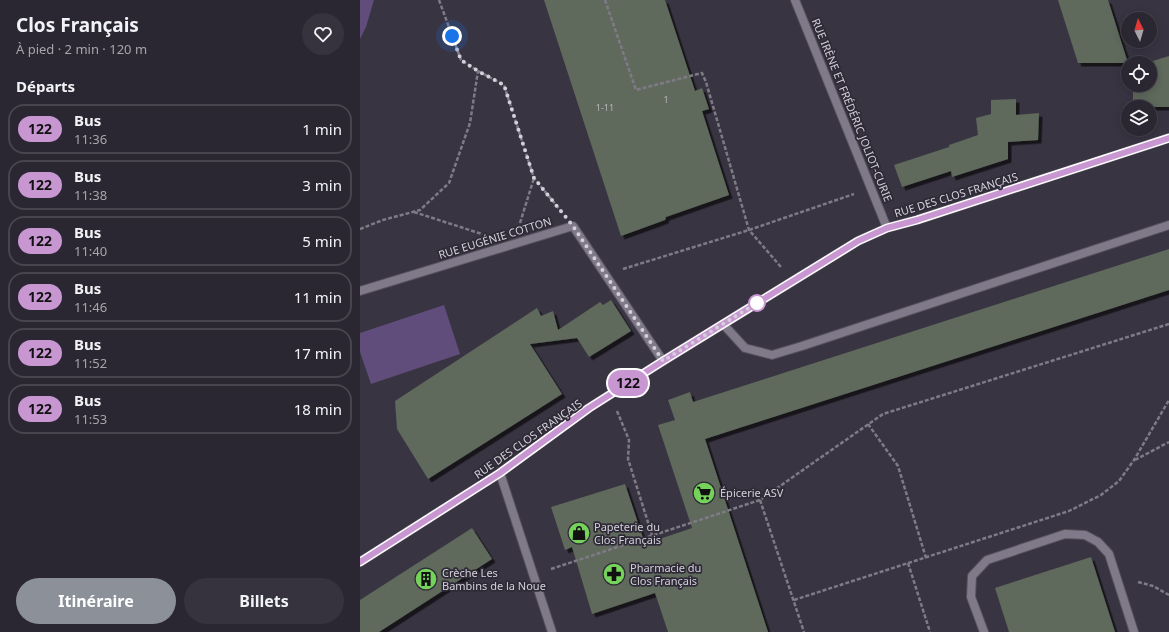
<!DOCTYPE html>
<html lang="fr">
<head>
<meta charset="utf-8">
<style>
	:root { --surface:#2b2732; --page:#37333e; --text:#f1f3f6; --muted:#a6a5ac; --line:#47444d; --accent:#8c9099 }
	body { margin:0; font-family:"Noto Sans",sans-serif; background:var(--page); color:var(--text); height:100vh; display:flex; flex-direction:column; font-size:15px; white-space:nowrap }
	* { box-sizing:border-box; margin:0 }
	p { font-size:13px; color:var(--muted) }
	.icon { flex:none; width:22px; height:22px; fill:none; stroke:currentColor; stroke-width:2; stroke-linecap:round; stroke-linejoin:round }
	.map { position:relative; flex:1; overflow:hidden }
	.sheet { display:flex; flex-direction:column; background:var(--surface); width:360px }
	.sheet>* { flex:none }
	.badge { padding:0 8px; border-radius:13px; font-size:14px; line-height:26px }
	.needle { width:26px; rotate:355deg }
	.buttons { position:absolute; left:761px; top:12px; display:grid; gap:8px }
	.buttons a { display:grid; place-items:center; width:36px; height:36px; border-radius:50%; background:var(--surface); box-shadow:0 2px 10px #0003,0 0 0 1px var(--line); font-size:20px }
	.you { position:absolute; width:20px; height:20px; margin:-10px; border:3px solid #fff; border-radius:50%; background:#1a73e8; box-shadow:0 0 0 6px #1a73e833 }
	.map>.badge { position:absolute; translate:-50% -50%; box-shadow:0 0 0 2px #fff }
	h2 { padding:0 16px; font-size:15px; line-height:36px }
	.round { display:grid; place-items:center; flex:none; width:42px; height:42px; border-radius:21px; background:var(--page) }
	.overview { display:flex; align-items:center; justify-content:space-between; height:68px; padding:0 16px }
	h1 { font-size:19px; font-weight:700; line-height:30px }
	.cta { display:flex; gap:8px; margin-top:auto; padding:8px 16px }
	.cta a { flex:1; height:46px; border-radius:24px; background:var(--accent); color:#fff; font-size:16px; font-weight:700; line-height:46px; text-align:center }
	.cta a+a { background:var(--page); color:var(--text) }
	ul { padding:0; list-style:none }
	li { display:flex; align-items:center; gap:12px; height:50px; margin:0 8px 6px; padding:0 8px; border:2px solid var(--line); border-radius:16px }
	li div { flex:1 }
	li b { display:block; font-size:15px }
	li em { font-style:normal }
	li .badge { min-width:44px; font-weight:700; text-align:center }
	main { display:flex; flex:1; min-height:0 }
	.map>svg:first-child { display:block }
	.green { fill:#604d7b }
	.building { fill:#5e695b; filter:url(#shadow) }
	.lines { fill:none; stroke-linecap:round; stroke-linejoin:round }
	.service-casing { stroke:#56515d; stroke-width:10 }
	.pedestrian-casing { stroke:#56515d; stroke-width:10 }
	.minor-casing { stroke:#56515d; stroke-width:10 }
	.path { stroke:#7f7b86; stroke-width:2.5; stroke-dasharray:4 2; stroke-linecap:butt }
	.service { stroke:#7f7989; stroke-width:8 }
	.pedestrian { stroke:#7f7989; stroke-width:8 }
	.minor { stroke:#7f7989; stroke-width:8 }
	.line-casing { stroke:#fff; stroke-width:9 }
	.line { stroke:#c897d2; stroke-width:6 }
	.walk { stroke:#d3d0d9; stroke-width:4; stroke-dasharray:0 7.2 }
	.stop-dot { fill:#fff; stroke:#c897d2; stroke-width:2 }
	.labels { text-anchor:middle; stroke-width:3.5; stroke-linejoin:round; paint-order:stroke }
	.number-label { font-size:9px; fill:#b6b6ba }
	.street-label { font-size:11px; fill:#d3d0d9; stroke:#2f2a37 }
	.poi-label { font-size:11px; fill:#d3d0d9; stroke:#2f2a37; text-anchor:start }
</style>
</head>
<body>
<main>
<section class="sheet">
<div class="overview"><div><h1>Clos Français</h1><p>À pied · 2 min · 120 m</p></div><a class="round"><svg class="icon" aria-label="heart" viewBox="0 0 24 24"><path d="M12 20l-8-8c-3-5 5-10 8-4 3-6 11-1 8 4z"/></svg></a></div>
<h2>Départs</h2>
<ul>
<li><span class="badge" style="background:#c897d2;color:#111">122</span><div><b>Bus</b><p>11:36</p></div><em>1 min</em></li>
<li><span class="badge" style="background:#c897d2;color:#111">122</span><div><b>Bus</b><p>11:38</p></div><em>3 min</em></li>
<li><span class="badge" style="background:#c897d2;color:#111">122</span><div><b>Bus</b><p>11:40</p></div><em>5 min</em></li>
<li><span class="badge" style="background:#c897d2;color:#111">122</span><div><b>Bus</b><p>11:46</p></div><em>11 min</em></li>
<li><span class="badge" style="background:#c897d2;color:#111">122</span><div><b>Bus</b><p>11:52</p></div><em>17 min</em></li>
<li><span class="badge" style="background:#c897d2;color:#111">122</span><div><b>Bus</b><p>11:53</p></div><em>18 min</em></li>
</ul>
<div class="cta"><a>Itinéraire</a><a>Billets</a></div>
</section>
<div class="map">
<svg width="809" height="632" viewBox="0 0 809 632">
	<defs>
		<filter id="shadow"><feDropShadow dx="3.5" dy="3.5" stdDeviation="0" flood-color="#0009"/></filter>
	</defs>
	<rect width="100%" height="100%" fill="#393442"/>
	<g class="green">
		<path d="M0 0H14L6 27 0 39Z"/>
		<path d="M84 305 100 354 11 384 0 352V333Z"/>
	</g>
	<g class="building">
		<path d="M184 0H305L335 91 342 88 349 109 342 111 369 195 306 217 305 220 261 236Z"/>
		<path d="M698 0H748L768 63H718Z"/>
		<path d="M809 56V107H773V85H790V63H786Z"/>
		<path d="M656 99V115L679 113 678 140 648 142V159L592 177 591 171 542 187 534 165 589 147V145L618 135 616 118 631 114V100Z"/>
		<path d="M809 249V290L345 439 408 632H308L295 593 232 614 212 547 205 550 191 507 265 484 285 544 332 528 298 425 315 420 308 400 330 392 333 402Z"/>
		<path d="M251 300 271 331 229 357 217 338 170 344 202 394 68 479 37 429 35 401 177 308 181 316 193 311 198 330 240 302 243 305Z"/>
		<path d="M112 528 132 559 19 632H0V600Z"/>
		<path d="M731 557 755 632H649L635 588Z"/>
	</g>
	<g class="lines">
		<g class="service-casing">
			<path id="service" d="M363 324 385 348 412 355 442 346 809 225"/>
		</g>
		<g class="pedestrian-casing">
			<path id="pedestrian" d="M0 291 213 226 303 361"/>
		</g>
		<g class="minor-casing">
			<g id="minor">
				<path d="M435 0 527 228"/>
				<path d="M140 473 192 632"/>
				<path d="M0 562 140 473 229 408 303 361 498 241 527 228 557 220 809 138"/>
				<path d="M624 632 611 597 612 576 627 560 705 534 725 535 738 542 749 554 774 632"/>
			</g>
		</g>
		<g class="path">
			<path d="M79 0 101 60 118 71 144 85 174 178 201 211"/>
			<path d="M245 0 276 90 342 73 346 82 389 230 421 267"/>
			<path d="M54 212 122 234"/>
			<path d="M160 223 174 178"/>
			<path d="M0 229 23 220 60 210 89 183 110 123 118 71"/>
			<path d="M263 269 389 230 494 194"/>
			<path d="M257 411 269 440 268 459 292 535"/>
			<path d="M508 424 538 466 566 558"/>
			<path d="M775 460 809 442"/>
			<path d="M400 500 444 632"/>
			<path d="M548 563 570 632"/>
			<path d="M191 569 400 500 523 414 809 324"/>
			<path d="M778 582 793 586 809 595"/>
			<path d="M434 600 709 511 741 495 759 481 774 460 809 400"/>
		</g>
		<use href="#service" class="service"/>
		<use href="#pedestrian" class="pedestrian"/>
		<use href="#minor" class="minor"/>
	</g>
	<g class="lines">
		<g class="line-casing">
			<path id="line" d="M0 562 140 473 229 408 303 361 498 241 527 228 557 220 809 138"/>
		</g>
		<use href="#line" class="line"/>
		<path class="walk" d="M92 36 101 60 118 71 144 85 174 178 213 226 303 361 397 303"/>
	</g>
	<defs>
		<g id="supermarket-disc" transform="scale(1.15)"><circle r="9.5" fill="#75d25b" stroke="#2f2a37"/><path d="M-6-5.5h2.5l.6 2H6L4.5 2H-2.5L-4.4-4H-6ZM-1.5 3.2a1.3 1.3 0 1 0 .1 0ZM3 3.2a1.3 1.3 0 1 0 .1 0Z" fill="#111"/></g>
		<g id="shop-disc" transform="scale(1.15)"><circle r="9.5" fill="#75d25b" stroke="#2f2a37"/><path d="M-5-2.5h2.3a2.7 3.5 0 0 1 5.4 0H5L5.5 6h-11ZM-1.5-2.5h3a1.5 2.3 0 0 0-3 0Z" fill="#111"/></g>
		<g id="pharmacy-disc" transform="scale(1.15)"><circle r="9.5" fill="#75d25b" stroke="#2f2a37"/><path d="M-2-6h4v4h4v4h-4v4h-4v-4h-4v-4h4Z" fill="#111"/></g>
		<g id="building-disc" transform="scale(1.15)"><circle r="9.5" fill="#75d25b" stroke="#2f2a37"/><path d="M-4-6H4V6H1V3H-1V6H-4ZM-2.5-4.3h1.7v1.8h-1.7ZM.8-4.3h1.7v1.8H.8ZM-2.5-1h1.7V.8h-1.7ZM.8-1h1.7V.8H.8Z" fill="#111"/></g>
	</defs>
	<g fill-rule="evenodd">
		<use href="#supermarket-disc" x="344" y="493"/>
		<use href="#shop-disc" x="219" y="533"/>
		<use href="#pharmacy-disc" x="254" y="574"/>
		<use href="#building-disc" x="66" y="579"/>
	</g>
	<circle class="stop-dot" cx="397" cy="303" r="8"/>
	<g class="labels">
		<g class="number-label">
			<text x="306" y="103">1</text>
			<text x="245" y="111">1-11</text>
		</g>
		<g class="street-label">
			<text transform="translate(492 110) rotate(68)" y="4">RUE IRÈNE ET FRÉDÉRIC JOLIOT-CURIE</text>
			<text transform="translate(596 195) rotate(-17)" y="4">RUE DES CLOS FRANÇAIS</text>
			<text transform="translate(135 238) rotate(-17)" y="4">RUE EUGÉNIE COTTON</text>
			<text transform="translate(168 439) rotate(-35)" y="4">RUE DES CLOS FRANÇAIS</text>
		</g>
		<g class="poi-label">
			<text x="360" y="497">Épicerie ASV</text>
			<text x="234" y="531">Papeterie du<tspan x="234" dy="13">Clos Français</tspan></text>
			<text x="270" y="572">Pharmacie du<tspan x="270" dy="13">Clos Français</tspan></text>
			<text x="82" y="577">Crèche Les<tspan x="82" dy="13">Bambins de la Noue</tspan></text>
		</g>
	</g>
</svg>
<div class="buttons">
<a><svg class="needle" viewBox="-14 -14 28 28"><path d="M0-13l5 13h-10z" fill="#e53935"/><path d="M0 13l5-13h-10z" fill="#a6a5ac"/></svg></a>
<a><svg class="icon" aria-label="locate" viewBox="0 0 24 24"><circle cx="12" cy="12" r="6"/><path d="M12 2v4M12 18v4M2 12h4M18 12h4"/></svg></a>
<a><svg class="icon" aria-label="layers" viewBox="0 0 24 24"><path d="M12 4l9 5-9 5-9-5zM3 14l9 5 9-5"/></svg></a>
</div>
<div class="you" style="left:92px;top:36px"></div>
<b class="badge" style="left:268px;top:383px;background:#c897d2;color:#111">122</b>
</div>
</main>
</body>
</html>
